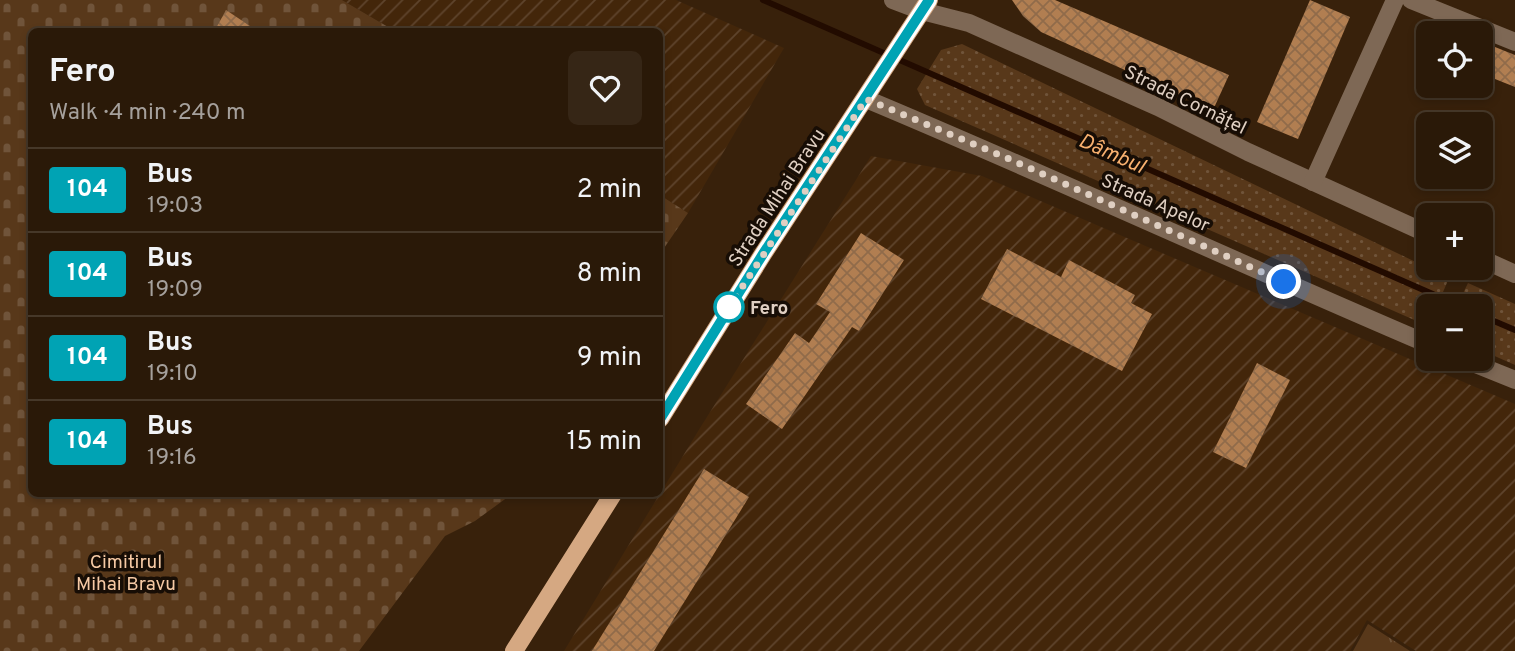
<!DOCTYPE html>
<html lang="en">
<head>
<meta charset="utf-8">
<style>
	:root { --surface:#2a1908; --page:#362616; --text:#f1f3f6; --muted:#a5a09c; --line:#463829 }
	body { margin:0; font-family:Overpass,sans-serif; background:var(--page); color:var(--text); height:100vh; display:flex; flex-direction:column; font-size:26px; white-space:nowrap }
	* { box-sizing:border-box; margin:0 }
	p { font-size:23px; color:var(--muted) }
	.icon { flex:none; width:38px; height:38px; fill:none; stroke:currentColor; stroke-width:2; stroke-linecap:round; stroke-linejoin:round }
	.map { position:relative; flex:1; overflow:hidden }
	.sheet { position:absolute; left:28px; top:28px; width:635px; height:469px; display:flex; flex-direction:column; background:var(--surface); border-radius:10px; box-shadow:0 4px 10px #0003,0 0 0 2px var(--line) }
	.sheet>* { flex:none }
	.badge { padding:0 14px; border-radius:5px; font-size:24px; line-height:46px }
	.tools { position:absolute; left:1416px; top:21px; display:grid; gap:14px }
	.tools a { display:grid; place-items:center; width:77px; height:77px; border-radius:10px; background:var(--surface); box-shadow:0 4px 10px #0003,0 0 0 2px var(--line); font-size:35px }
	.you { position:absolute; width:35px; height:35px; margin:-18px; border:5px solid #fff; border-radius:50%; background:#1a73e8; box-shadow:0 0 0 10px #1a73e833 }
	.map>.badge { position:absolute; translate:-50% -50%; box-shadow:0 0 0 4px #fff }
	.round { display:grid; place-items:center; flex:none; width:74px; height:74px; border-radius:10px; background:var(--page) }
	.head { display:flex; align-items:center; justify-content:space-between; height:119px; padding:0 21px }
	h1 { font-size:33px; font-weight:700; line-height:52px }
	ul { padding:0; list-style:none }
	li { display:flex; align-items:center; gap:21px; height:84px; padding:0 21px; border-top:2px solid var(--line) }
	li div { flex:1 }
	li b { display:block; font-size:26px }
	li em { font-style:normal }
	li .badge { min-width:77px; font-weight:700; text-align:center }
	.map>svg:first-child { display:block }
	.industrial { fill:url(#industrial-furrows) }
	.grass { fill:url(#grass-tufts) }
	.cemetery { fill:url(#cemetery-stones) }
	.park { fill:url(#park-dots) }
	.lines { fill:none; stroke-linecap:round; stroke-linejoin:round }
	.stream { stroke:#220b00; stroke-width:6 }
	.building { fill:url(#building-cross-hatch) }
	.minor { stroke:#7e6855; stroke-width:18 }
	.major { stroke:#d5a882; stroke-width:18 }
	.line-casing { stroke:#fff; stroke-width:16 }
	.line { stroke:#00a3b4; stroke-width:10 }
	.walk { stroke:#dfcfc2; stroke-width:7; stroke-dasharray:0 12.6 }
	.stop-dot { fill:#fff; stroke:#00a3b4; stroke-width:3.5 }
	.labels { text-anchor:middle; stroke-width:7; stroke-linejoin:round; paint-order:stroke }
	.street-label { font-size:19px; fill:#dfcfc2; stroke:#170d05 }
	.stop-label { font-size:19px; font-weight:bold; fill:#dfcfc2; stroke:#170d05; text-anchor:start }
	.park-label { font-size:19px; fill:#f6c9a4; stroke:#170d05 }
	.water-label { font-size:21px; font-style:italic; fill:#f8b06f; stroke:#170d05 }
</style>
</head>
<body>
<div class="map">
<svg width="1515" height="651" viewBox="0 0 1515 651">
	<defs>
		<pattern id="industrial-furrows" width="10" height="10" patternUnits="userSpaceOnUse" patternTransform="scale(1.75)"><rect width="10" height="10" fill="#43260a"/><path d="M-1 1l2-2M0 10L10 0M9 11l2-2" fill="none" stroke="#5e442c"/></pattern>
		<pattern id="grass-tufts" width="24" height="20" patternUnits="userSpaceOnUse" patternTransform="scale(1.75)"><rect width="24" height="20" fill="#58381a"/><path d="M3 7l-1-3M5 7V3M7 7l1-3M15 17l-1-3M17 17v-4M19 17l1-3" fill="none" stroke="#70543a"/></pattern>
		<pattern id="cemetery-stones" width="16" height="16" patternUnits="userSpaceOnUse" patternTransform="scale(1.75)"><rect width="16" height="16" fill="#58381a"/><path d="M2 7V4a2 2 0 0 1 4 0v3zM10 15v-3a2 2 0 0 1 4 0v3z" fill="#70543a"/></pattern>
		<pattern id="park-dots" width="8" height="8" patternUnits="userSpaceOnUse" patternTransform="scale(1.75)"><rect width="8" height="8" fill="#58381a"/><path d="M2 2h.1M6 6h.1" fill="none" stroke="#70543a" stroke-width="1.8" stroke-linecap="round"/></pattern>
		<pattern id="building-cross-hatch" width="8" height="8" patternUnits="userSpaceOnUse" patternTransform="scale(1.75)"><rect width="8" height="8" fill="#b17e51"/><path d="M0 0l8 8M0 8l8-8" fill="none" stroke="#906b4a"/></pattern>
	</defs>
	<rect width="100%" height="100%" fill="#38210b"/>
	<g class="industrial">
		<path d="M342 0H676L784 48 688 213 660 195V32L395 31Z"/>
		<path d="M871 156 982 176 1515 404V651H1416L1367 620 1350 651H564L700 428Z"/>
	</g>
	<path class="grass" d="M1368 624 1410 651H1353Z"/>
	<g class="cemetery">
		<path d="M0 0H342L395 31 32 32V494H512L475 521 445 536 359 651H0Z"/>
		<path d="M660 195 688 213 660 254Z"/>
	</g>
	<g class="park">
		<path d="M962 44 1449 278 1437 306H1428V326L925 105 917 89 941 50Z"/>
		<path d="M1468 283 1515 304V365L1481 350 1480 306H1457Z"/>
	</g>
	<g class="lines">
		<g class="stream">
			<path d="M763 0 1460 306"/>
			<path d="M1480 315 1515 330"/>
		</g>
	</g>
	<g class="building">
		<path d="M1012 0H1055L1229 75 1213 110 1041 32 1023 16Z"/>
		<path d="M1310 0 1350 17 1298 139 1257 122Z"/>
		<path d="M226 10 259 32H214Z"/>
		<path d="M1480 41 1515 55V87L1480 73Z"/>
		<path d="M861 233 904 260 859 331 852 327 782 429 746 404 795 333 809 343 830 312 816 304Z"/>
		<path d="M1007 249 1061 277 1069 260 1135 295 1131 303 1152 314 1122 371 981 299Z"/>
		<path d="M1257 363 1290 380 1246 468 1213 452Z"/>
		<path d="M704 469 749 497 654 651H592Z"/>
	</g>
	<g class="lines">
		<g class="minor">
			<path d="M893 0 922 11 969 23 1158 107 1248 152 1428 234"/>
			<path d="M1411 0 1515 42"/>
			<path d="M866 99C1055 178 1240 264 1428 344"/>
			<path d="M1313 182 1395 0"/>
			<path d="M1480 258 1515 274"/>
			<path d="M1463 359 1515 380"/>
		</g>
		<g class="major">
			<path d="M660 419 763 254 929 0"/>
			<path d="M514 651 613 494"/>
		</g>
	</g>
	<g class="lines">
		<g class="line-casing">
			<path id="line" d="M660 419 763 254 929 0"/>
		</g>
		<use href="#line" class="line"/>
		<path class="walk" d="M729 307 866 99 1007 158 1284 282"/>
	</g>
	<circle class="stop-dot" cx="729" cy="307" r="14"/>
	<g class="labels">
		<g class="street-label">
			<text transform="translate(1186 99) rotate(26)" y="7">Strada Cornățel</text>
			<text transform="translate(776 197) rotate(-57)" y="7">Strada Mihai Bravu</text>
			<text transform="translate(1156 202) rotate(24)" y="7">Strada Apelor</text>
		</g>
		<g class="stop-label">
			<text x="750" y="314">Fero</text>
		</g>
		<g class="park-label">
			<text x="126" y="568">Cimitirul<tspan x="126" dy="22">Mihai Bravu</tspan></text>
		</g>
		<g class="water-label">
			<text transform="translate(1112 153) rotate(24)" y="7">Dâmbul</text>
		</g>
	</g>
</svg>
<div class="tools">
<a><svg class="icon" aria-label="locate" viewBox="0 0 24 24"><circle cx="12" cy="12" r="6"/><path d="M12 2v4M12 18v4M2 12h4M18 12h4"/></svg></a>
<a><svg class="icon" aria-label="layers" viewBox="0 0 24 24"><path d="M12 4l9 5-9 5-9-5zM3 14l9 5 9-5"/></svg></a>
<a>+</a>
<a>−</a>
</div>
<div class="you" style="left:1284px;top:282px"></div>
<section class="sheet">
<div class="head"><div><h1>Fero</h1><p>Walk · 4 min · 240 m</p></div><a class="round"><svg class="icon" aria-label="heart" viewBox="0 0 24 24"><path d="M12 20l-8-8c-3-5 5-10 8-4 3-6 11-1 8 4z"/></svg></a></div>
<ul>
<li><span class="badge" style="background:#00a3b4;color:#fff">104</span><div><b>Bus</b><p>19:03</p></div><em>2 min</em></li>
<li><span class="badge" style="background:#00a3b4;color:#fff">104</span><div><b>Bus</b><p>19:09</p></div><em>8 min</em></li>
<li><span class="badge" style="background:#00a3b4;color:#fff">104</span><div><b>Bus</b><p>19:10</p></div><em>9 min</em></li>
<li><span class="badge" style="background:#00a3b4;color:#fff">104</span><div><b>Bus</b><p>19:16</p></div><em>15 min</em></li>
</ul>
</section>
</div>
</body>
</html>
